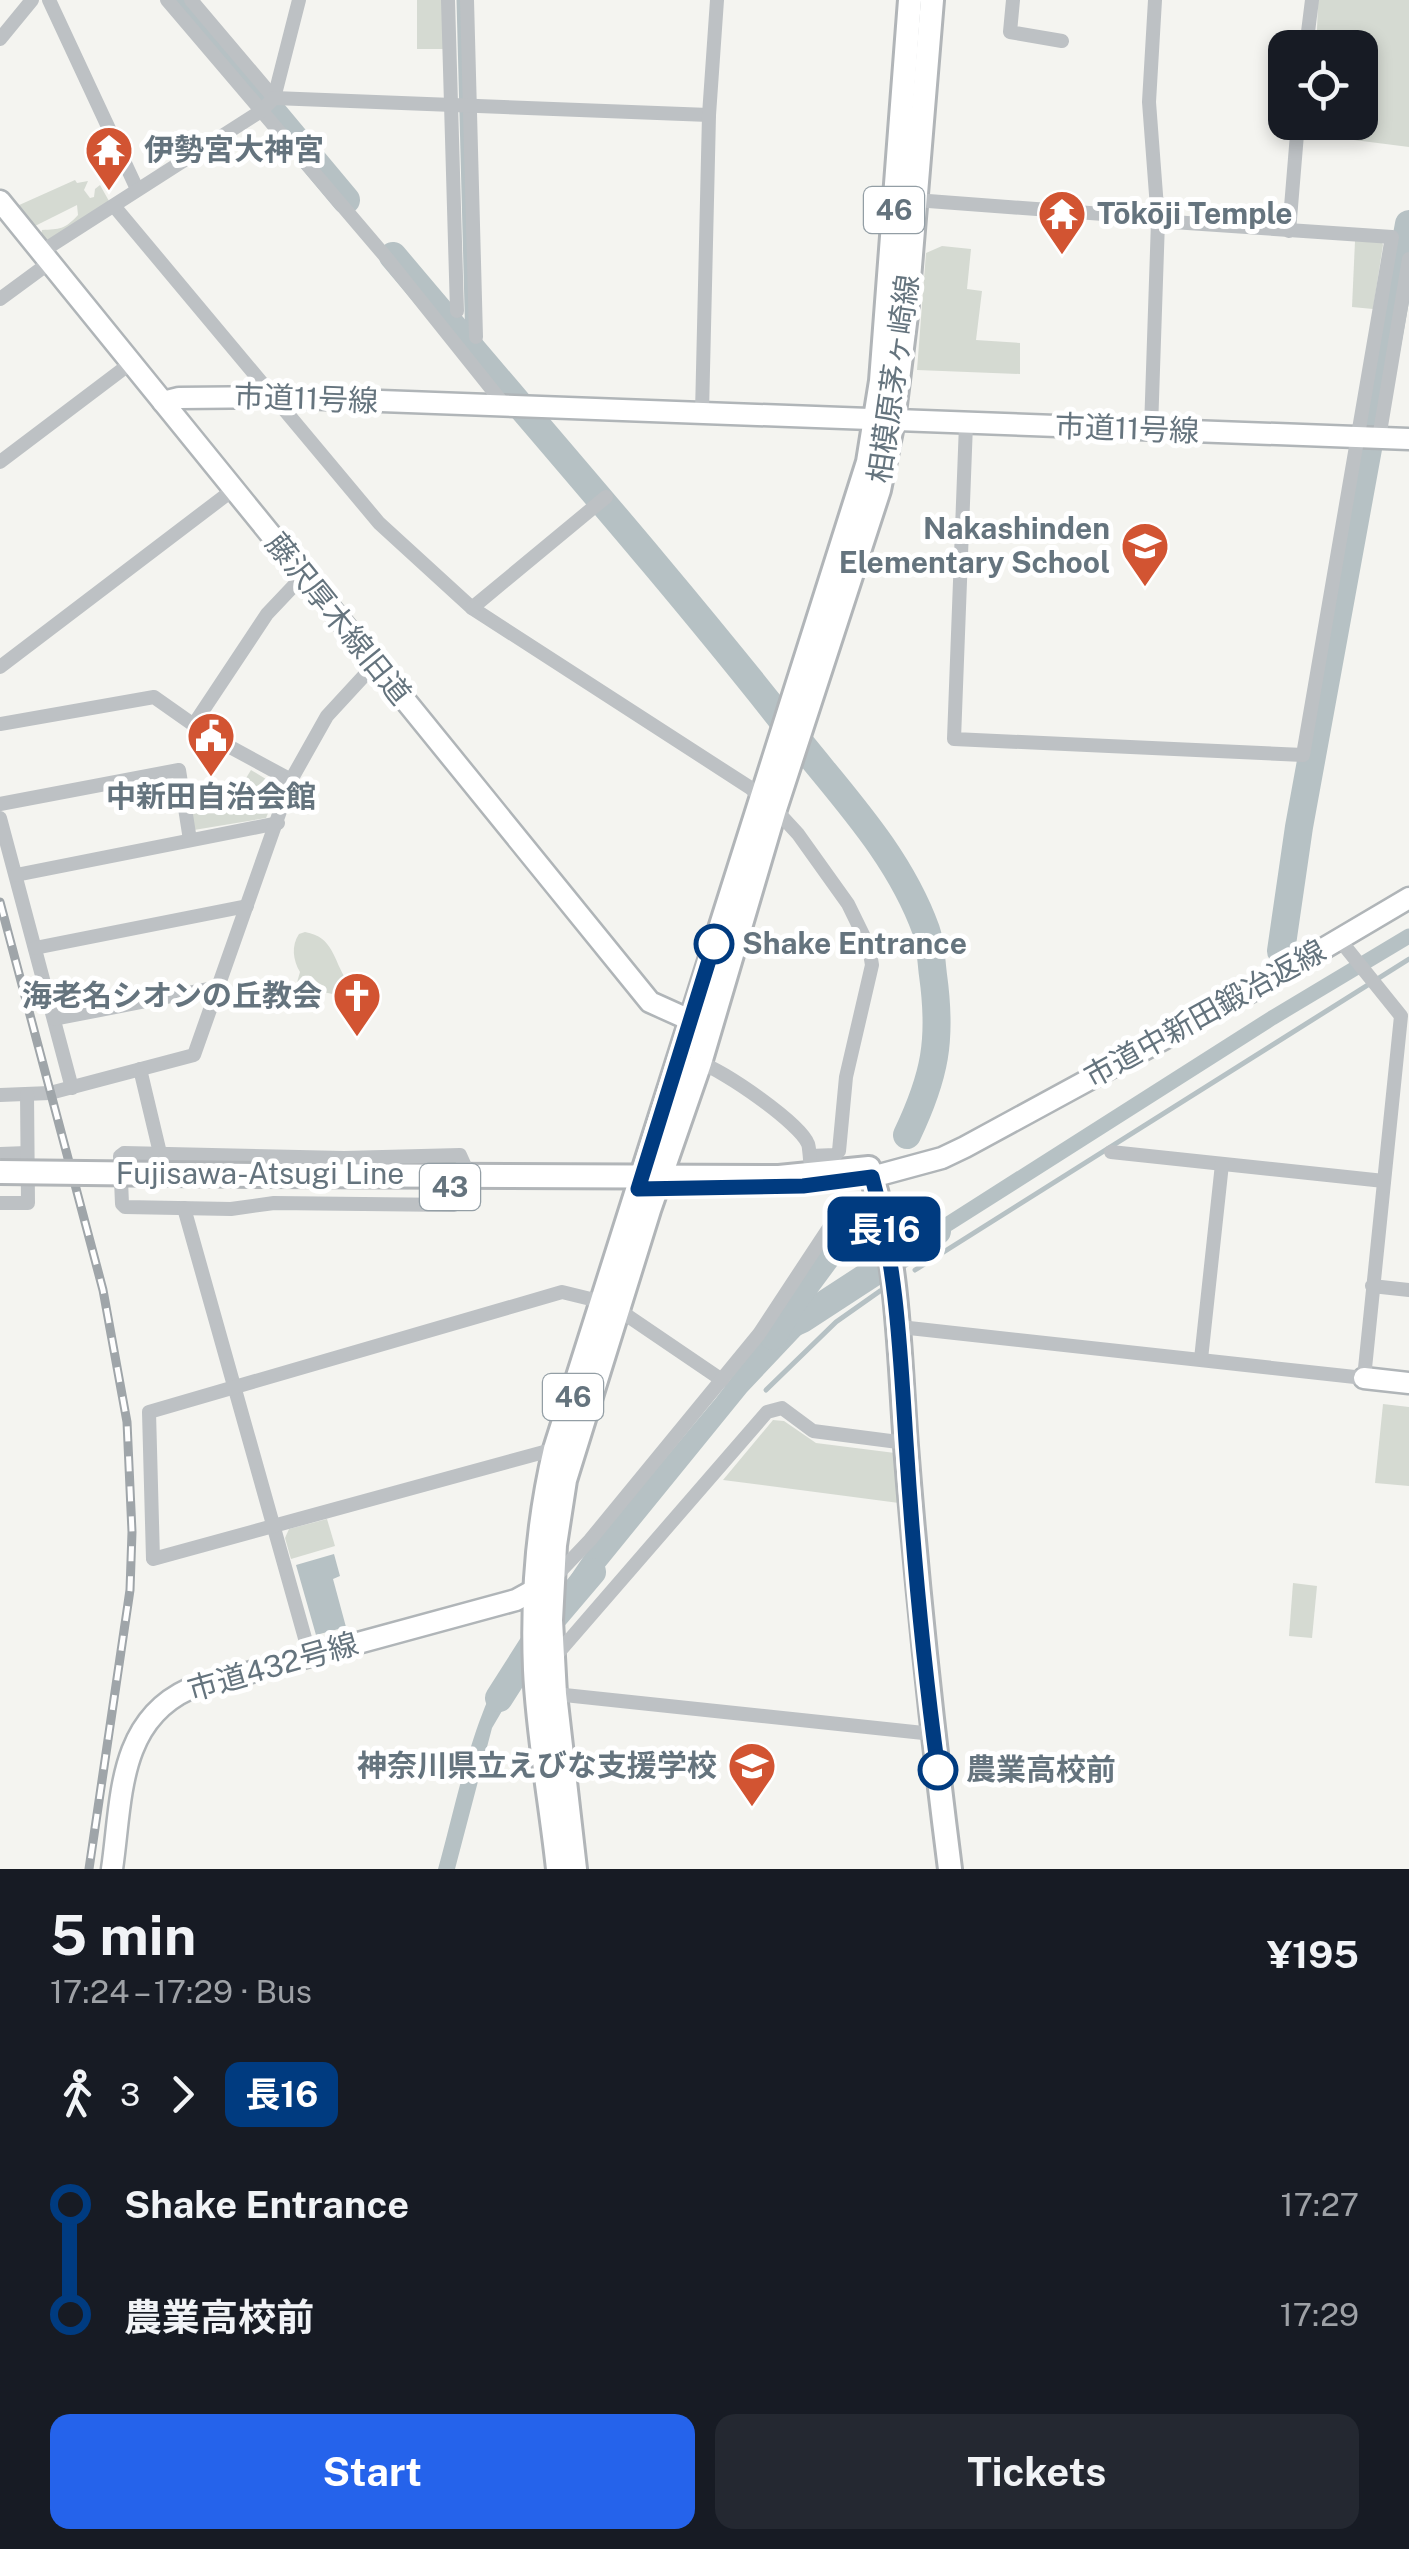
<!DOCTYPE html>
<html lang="en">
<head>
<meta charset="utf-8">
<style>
	:root { --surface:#171b24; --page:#242831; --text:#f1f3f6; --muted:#9ea1a6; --accent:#2563eb }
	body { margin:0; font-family:"Public Sans","Noto Sans JP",sans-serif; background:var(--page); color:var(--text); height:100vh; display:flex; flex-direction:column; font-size:38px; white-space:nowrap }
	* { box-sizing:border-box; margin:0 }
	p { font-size:32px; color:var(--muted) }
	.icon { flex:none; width:55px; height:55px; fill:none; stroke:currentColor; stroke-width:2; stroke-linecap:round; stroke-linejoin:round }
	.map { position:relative; height:1869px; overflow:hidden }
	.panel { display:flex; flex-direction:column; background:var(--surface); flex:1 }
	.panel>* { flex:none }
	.badge { padding:0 20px; border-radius:15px; font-size:35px; line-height:65px }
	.buttons { position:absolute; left:1268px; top:30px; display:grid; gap:20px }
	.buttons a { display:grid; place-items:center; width:110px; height:110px; border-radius:20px; background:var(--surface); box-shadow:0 5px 15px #0003; font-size:50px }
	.map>.badge { position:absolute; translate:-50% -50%; box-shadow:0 0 0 5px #fff }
	.legs { display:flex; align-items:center; gap:15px; height:110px; padding:0 50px; font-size:32px }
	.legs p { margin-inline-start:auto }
	.head { display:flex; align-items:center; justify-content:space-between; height:170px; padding:0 50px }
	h1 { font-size:55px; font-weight:700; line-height:75px }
	.cta { display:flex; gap:20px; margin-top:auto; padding:20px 50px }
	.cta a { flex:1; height:115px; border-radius:20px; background:var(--accent); color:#fff; font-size:40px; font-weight:700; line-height:115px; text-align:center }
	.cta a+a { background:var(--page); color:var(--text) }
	ul { padding:0 50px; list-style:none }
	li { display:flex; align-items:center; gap:35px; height:110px; font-size:38px }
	li i { display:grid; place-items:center; width:15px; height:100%; margin:0 12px; background:currentColor }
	li i::after { content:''; width:25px; height:25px; margin:-12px; border:8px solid; border-radius:50%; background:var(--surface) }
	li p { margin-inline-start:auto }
	li:first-child i { background:linear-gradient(#0000 50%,currentColor 0) }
	li:last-child i { background:linear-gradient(currentColor 50%,#0000 0) }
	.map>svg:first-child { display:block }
	.green { fill:#d5dad2 }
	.water { fill:#b6c1c4 }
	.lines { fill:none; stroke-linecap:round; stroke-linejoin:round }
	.stream { stroke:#b6c1c4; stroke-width:5 }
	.canal { stroke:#b6c1c4; stroke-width:15 }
	.river { stroke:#b6c1c4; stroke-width:28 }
	.secondary-casing { stroke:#b0b5b8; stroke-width:25 }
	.primary-casing { stroke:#b1b5b8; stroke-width:28 }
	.street { stroke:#bdc1c4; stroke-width:14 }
	.secondary { stroke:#fff; stroke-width:20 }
	.primary { stroke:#fff; stroke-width:22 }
	.rail-casing { stroke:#9fa5a9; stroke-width:9 }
	.rail { stroke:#fff; stroke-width:5; stroke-dasharray:15; stroke-linecap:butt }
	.primary-bridge-casing { stroke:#b1b5b8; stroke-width:28; stroke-linecap:butt }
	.primary-bridge { stroke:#fff; stroke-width:22 }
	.line-1-casing { stroke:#fff; stroke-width:22 }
	.line-1 { stroke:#003b80; stroke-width:15 }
	.stop-1-dot { fill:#fff; stroke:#003b80; stroke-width:5 }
	.labels { text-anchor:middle; stroke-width:10; stroke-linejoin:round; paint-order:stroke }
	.shield { fill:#fff; stroke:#939ea5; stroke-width:2.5 }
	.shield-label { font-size:28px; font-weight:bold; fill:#65747e }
	.poi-label { font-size:30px; font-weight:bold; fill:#65747e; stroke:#fff; text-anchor:end }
	.street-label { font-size:30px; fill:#65747e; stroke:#fff }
	.stop-label { font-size:30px; font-weight:bold; fill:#65747e; stroke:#fff; text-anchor:start }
</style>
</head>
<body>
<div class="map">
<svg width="1409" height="1869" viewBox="0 0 1409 1869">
	<rect width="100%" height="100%" fill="#f4f4f0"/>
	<g class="green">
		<path d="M417 0H443L444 49H417Z"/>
		<path d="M1318 0H1409V147L1307 134 1308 123 1360 122V48L1315 47 1321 43V35L1317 30Z"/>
		<path d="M75 180 77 183 88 181 84 190 90 198 94 197 95 189 100 185 109 201 45 242 41 236 42 230C60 229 64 230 78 215L77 205 35 226 17 206Z"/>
		<path d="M1355 241 1382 242 1383 245 1373 309 1352 307Z"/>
		<path d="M942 246 971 249 967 289 982 291 976 340 1020 343V374L917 370 926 253Z"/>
		<path d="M251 770 279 787 266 818 194 830 188 798 240 788Z"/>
		<path d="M305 932C334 937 333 960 347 981L337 995 296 986 300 972C293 960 291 946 299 934Z"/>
		<path d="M1383 1404 1409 1407V1486L1375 1483Z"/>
		<path d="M773 1420 784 1421 816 1443 895 1453 899 1503 723 1480Z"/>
		<path d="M327 1519 335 1546 291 1559 285 1538 289 1529Z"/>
		<path d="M1293 1583 1317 1586 1312 1638 1289 1636Z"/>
	</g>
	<g class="water">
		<path d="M787 1305 814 1321 747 1392 569 1611V1578L588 1550 716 1398Z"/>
		<path d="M334 1554 340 1576 333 1579 346 1627 316 1635 296 1565Z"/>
		<path d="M517 1648 520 1680 492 1728 455 1869H438C457 1802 475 1702 517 1648Z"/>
	</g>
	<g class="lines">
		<g class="stream">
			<path d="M459 0 468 346"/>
			<path d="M915 1270 1409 959"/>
			<path d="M766 1390 836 1322 880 1291"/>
		</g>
		<path class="canal" d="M937 1231 1272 1018 1409 936"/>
		<g class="river">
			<path d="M179 0 346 200"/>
			<path d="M393 256C524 412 660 565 786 725 837 791 897 850 926 930 931 944 931 960 933 975 942 1040 935 1076 907 1135"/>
			<path d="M1281 951 1299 827 1409 224"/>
			<path d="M778 1330 802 1319 937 1231"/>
			<path d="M773 1336 790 1306 855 1218"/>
			<path d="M499 1698 541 1632 592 1572"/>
		</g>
		<g class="secondary-casing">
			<g id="secondary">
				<path d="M0 201 650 1002 690 1020"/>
				<path d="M163 402 179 398 272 397 1409 439"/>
				<path d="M872 1177 942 1158 965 1147 1250 992 1409 898"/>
				<path d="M1364 1378 1409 1383"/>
				<path d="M112 1869C122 1801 117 1722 189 1689L516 1600 547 1583"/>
			</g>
		</g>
		<g class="primary-casing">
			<g id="primary">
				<path d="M263 1175 779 1177 869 1168C899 1258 899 1352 906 1446 917 1587 932 1728 950 1869"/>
				<path d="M558 1869C551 1803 538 1736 535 1670 532 1595 538 1521 555 1449L868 462 881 381 910 0"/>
				<path d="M575 1869 555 1694 551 1620 555 1545 565 1480 649 1210 700 1063 775 809 879 490 893 421 906 315 932 0"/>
			</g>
		</g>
		<g class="street">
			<path d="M49 0 137 189"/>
			<path d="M167 0 385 256 505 406"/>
			<path d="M191 0 274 98"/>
			<path d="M448 0 457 311"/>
			<path d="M467 0 476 337"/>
			<path d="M1013 0 1010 32 1062 41"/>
			<path d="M0 39 32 0"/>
			<path d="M1306 48 1312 0"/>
			<path d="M274 98 299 0"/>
			<path d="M915 200 1157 218"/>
			<path d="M114 206 379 523 472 608 749 787 775 809 798 834 848 904 869 947 872 965 846 1077 839 1151 835 1155 810 1156"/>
			<path d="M1289 231 1298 122"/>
			<path d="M41 252 261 111 274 98 709 115"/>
			<path d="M0 299 49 263"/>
			<path d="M702 413 709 115 717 0"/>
			<path d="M966 424 954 739 1303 755 1392 237 1158 221"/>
			<path d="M1151 429 1158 221 1149 102 1155 0"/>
			<path d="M1379 438 1409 259"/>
			<path d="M0 462 131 363"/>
			<path d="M472 608 606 497"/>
			<path d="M0 667 234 489"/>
			<path d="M0 724 154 697 208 735 291 780"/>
			<path d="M194 724 267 614 303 576"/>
			<path d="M0 804 179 770 190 840"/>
			<path d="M0 818 72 1088"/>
			<path d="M16 875 278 823"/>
			<path d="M35 948 247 906"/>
			<path d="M54 1019 218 987"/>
			<path d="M700 1063C722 1069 801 1124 808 1144 809 1146 810 1159 810 1160"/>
			<path d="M140 1069 160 1153"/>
			<path d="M0 1095 50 1093 194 1055 291 780 327 716 374 665"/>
			<path d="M1111 1152 1384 1181"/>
			<path d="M0 1154 27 1153"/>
			<path d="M469 1175 460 1155 344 1158 124 1153 120 1156 122 1204 125 1207 231 1209 274 1203 453 1205 462 1202 474 1188"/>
			<path d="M0 1203H28L27 1094"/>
			<path d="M184 1208 310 1656"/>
			<path d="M1372 1286 1409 1290"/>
			<path d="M619 1310 722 1380"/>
			<path d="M900 1327 1364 1378 1401 1016 1339 939"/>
			<path d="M1201 1359 1222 1164"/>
			<path d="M555 1449 153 1559 149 1412 562 1292 603 1302"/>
			<path d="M553 1579 590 1540 759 1334 840 1211"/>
			<path d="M552 1660 767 1412 782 1408 813 1431 906 1443"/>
			<path d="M555 1694 933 1734"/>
		</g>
		<use href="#secondary" class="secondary"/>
		<use href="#primary" class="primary"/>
		<g class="rail-casing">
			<path id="rail" d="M0 902 103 1290 127 1422 132 1532 130 1590 89 1869"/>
		</g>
		<use href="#rail" class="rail"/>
		<g class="primary-bridge-casing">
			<path id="primary-bridge" d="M0 1172 263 1175"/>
		</g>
		<use href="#primary-bridge" class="primary-bridge"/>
	</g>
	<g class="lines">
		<g class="line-1-casing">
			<path id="line-1" d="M714 944 638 1189 803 1186 872 1177C897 1269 900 1349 906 1442 913 1551 923 1661 938 1770"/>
		</g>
		<use href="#line-1" class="line-1"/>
	</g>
	<defs>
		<g id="temple-pin" transform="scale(2.5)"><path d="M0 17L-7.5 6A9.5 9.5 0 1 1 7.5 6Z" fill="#d25432" stroke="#fff"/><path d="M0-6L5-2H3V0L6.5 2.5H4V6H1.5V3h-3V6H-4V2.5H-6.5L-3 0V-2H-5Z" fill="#fff"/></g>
		<g id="school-pin" transform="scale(2.5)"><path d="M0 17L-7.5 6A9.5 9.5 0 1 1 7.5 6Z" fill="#d25432" stroke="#fff"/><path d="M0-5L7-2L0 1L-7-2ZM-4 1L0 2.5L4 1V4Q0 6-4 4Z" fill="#fff"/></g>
		<g id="civic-pin" transform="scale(2.5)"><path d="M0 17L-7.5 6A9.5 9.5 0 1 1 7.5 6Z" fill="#d25432" stroke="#fff"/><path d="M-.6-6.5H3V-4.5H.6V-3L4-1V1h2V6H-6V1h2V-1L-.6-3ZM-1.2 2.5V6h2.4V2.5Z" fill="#fff"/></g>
		<g id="church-pin" transform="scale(2.5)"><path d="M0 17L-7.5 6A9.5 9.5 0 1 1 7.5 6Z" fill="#d25432" stroke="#fff"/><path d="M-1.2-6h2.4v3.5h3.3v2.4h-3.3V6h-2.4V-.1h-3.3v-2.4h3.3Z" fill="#fff"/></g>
	</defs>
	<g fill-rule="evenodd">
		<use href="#temple-pin" x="109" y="150"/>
		<use href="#temple-pin" x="1062" y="214"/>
		<use href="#school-pin" x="1145" y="546"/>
		<use href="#civic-pin" x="211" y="736"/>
		<use href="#church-pin" x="357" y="996"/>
		<use href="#school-pin" x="752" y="1766"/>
	</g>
	<g class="stop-1-dot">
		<circle cx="714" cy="944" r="18"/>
		<circle cx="938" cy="1770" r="18"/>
	</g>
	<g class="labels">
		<g class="shield">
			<rect x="864" y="187" width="60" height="46" rx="8"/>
			<rect x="420" y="1164" width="60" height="46" rx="8"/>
			<rect x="543" y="1374" width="60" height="46" rx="8"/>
		</g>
		<g class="shield-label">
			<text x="894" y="220">46</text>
			<text x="450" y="1197">43</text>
			<text x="573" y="1407">46</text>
		</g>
		<g class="poi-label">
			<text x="144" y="160" text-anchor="start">伊勢宮大神宮</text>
			<text x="1097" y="224" text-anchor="start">Tōkōji Temple</text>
			<text x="1110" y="539">Nakashinden<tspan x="1110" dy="34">Elementary School</tspan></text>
			<text x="211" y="807" text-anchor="middle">中新田自治会館</text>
			<text x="322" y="1006">海老名シオンの丘教会</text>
			<text x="717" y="1776">神奈川県立えびな支援学校</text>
		</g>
		<g class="street-label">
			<text transform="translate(894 379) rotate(-82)" y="10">相模原茅ヶ崎線</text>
			<text transform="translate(306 399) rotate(2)" y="10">市道11号線</text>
			<text transform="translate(1127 429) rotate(2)" y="10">市道11号線</text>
			<text transform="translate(338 619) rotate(51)" y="10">藤沢厚木線旧道</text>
			<text transform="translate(1205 1014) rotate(-29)" y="10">市道中新田鍛冶返線</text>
			<text x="260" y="1184">Fujisawa-Atsugi Line</text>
			<text transform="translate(273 1667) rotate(-16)" y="10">市道432号線</text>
		</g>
		<g class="stop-label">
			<text x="742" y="954">Shake Entrance</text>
			<text x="966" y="1780">農業高校前</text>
		</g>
	</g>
</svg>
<div class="buttons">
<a><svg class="icon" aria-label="locate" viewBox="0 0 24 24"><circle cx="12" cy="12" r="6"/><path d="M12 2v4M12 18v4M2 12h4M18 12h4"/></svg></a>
</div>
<b class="badge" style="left:884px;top:1229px;background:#003b80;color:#fff">長16</b>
</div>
<section class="panel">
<div class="head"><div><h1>5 min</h1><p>17:24 – 17:29 · Bus</p></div><b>¥195</b></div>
<div class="legs"><svg class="icon" aria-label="walk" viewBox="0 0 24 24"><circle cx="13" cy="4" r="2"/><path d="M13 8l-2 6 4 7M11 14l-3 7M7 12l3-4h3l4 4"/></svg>3<svg class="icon" aria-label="forward" viewBox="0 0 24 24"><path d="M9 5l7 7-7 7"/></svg><b class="badge" style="background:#003b80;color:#fff">長16</b></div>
<ul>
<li><i style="color:#003b80"></i><b>Shake Entrance</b><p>17:27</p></li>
<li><i style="color:#003b80"></i><b>農業高校前</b><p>17:29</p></li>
</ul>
<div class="cta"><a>Start</a><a>Tickets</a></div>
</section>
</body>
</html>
